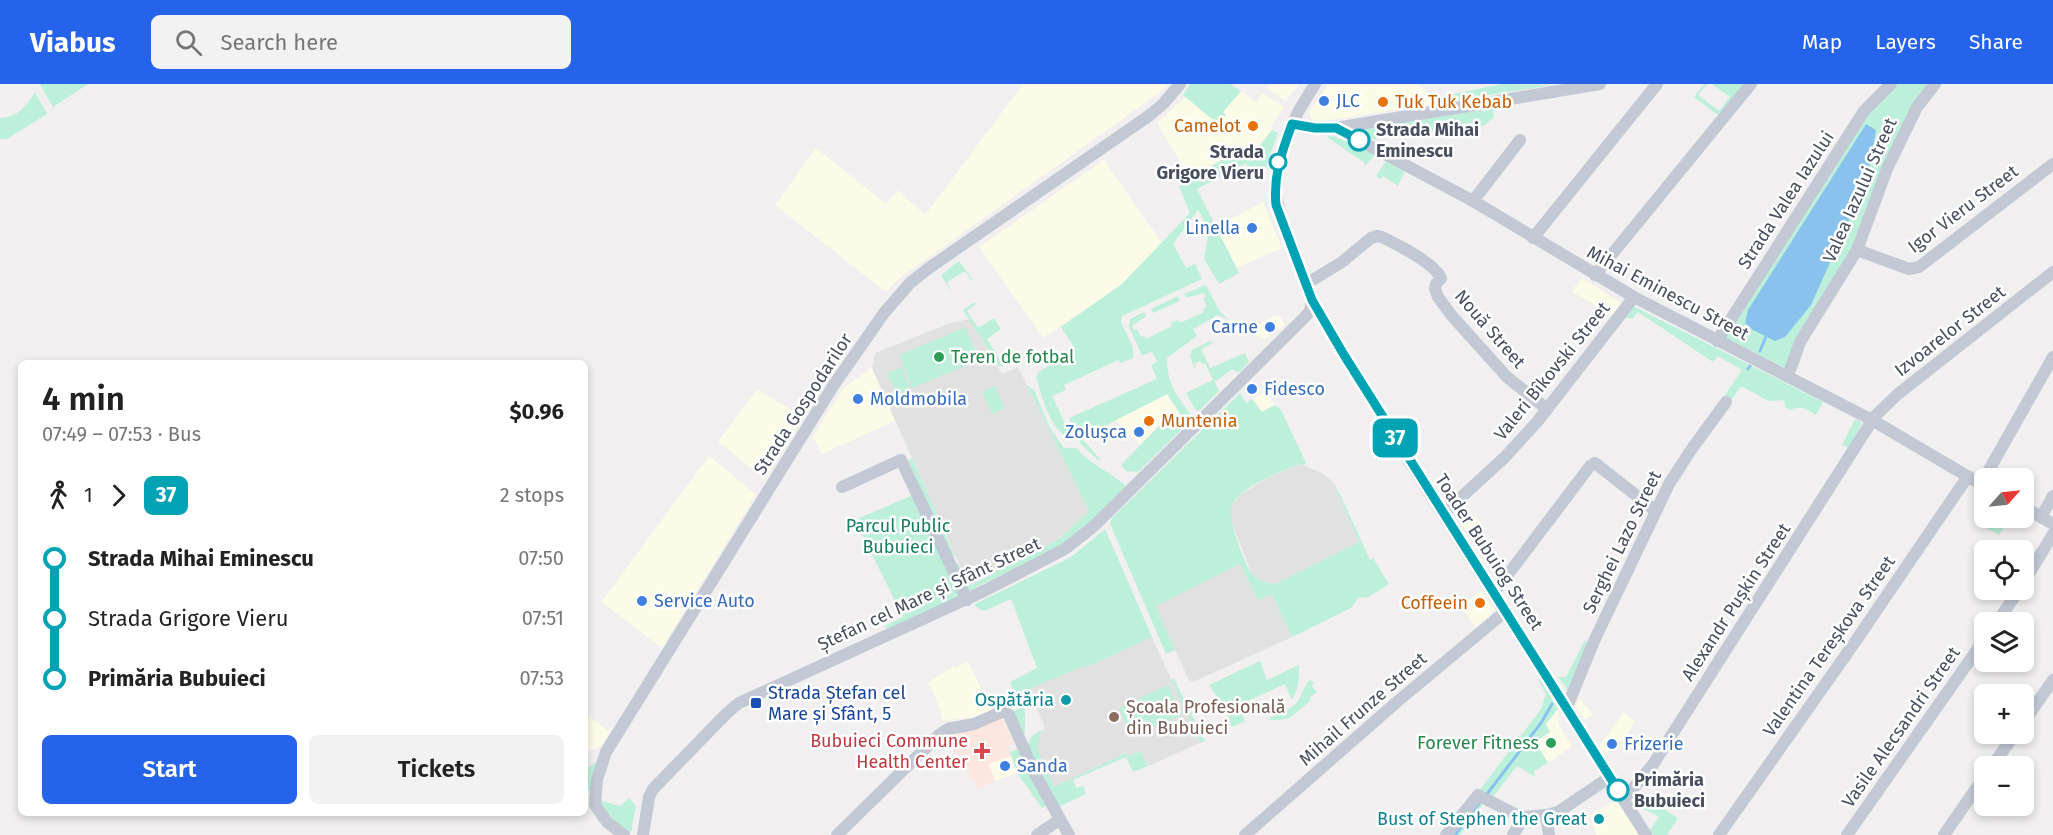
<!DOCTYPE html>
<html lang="en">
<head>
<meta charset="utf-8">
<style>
	:root { --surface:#fff; --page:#f2f2f2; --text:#222; --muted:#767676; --accent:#2563eb }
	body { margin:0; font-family:"Fira Sans",sans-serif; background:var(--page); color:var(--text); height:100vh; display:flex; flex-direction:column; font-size:22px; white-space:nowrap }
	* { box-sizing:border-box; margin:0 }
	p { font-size:20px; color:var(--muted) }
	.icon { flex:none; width:33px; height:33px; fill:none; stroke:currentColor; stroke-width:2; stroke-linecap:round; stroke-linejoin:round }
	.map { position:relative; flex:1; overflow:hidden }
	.panel { position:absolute; left:18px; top:276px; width:570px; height:456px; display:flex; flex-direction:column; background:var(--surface); border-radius:9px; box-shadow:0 3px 9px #0003 }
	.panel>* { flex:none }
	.badge { padding:0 12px; border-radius:9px; font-size:21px; line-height:39px }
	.needle { width:39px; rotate:63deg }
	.tools { position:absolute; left:1974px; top:384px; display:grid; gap:12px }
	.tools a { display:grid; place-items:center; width:60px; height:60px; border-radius:9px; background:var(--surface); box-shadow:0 3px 9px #0003; font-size:30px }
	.map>.badge { position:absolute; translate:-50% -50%; box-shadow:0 0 0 3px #fff }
	.legs { display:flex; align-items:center; gap:9px; height:66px; padding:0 24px; font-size:20px }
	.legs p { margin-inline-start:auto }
	.overview { display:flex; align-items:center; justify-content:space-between; height:102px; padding:0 24px }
	h1 { font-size:33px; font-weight:600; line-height:45px }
	.cta { display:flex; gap:12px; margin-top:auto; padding:12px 24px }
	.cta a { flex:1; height:69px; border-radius:9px; background:var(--accent); color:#fff; font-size:24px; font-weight:600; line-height:69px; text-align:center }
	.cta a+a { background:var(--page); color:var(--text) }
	ul { padding:0 24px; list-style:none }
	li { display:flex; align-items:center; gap:21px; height:60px; font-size:22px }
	li i { display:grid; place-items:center; width:9px; height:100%; margin:0 8px; background:currentColor }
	li i::after { content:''; width:15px; height:15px; margin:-8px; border:4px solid; border-radius:50%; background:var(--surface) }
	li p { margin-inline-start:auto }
	li:first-child i { background:linear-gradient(#0000 50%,currentColor 0) }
	li:last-child i { background:linear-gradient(currentColor 50%,#0000 0) }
	header { display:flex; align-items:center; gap:36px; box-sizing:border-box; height:84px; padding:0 30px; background:var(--accent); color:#fff }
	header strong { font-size:28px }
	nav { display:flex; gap:33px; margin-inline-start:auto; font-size:21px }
	.search { width:420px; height:54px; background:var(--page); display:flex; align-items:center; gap:15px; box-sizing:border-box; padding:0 21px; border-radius:9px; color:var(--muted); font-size:22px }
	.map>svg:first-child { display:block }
	.commercial { fill:#fcfbe8 }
	.education { fill:#e2e1e1 }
	.medical { fill:#fbe7df }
	.green { fill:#bdf0db }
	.water { fill:#89c3ed }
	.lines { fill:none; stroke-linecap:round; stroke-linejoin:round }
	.stream { stroke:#89c3ed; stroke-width:3 }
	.minor { stroke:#c2c8d4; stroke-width:12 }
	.line-1-casing { stroke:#fff; stroke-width:14 }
	.line-1 { stroke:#00a3b4; stroke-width:9 }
	.shop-dot { fill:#3f7fe0; stroke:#fff; stroke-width:2 }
	.food-dot { fill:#e8710a; stroke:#fff; stroke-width:2 }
	.stop-1-dot { fill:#fff; stroke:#00a3b4; stroke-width:3 }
	.leisure-dot { fill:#2e9e5b; stroke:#fff; stroke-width:2 }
	.culture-dot { fill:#0f9aa8; stroke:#fff; stroke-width:2 }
	.transit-dot { fill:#1a4fb4; stroke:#fff; stroke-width:2 }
	.education-dot { fill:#8d6e63; stroke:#fff; stroke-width:2 }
	.health-dot { fill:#e0444e; stroke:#fff; stroke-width:2 }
	.labels { text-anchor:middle; stroke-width:5; stroke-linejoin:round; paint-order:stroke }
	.shop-label { font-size:18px; fill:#366cbe; stroke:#fff; text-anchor:start }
	.food-label { font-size:18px; fill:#c56008; stroke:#fff; text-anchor:start }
	.stop-label { font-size:18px; font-weight:bold; fill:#474e5d; stroke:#fff; text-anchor:start }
	.street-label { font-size:18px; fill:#474e5d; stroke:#fff }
	.leisure-label { font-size:18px; fill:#27864d; stroke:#fff; text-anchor:start }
	.park-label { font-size:18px; fill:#167f61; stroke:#fff }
	.transit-label { font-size:18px; fill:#164399; stroke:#fff; text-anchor:start }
	.culture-label { font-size:18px; fill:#0d838f; stroke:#fff; text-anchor:end }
	.education-label { font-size:18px; fill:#785e54; stroke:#fff; text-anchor:start }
	.health-label { font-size:18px; fill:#be3a42; stroke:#fff; text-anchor:end }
</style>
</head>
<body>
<header>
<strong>Viabus</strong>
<div class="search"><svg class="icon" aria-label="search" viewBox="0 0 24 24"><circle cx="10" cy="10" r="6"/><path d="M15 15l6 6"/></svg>Search here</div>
<nav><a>Map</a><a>Layers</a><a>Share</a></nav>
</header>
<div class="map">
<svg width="2053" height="751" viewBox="0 0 2053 751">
	<rect width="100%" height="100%" fill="#f1efef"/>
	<g class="commercial">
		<path d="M1023 0H1168L1159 9 897 196 886 208 775 121 816 64 886 120 898 106 925 131Z"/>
		<path d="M1269 0H1299L1286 17 1266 4Z"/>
		<path d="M1328 0H1418L1438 19 1317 38 1313 36 1309 29Z"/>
		<path d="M1241 7 1256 18 1263 9 1284 23 1271 43 1272 46 1254 69 1245 62 1190 94 1157 39 1186 13 1218 40 1223 28Z"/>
		<path d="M1104 76 1162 159 1122 200 1043 254 979 163Z"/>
		<path d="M1263 118 1282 164 1237 184 1216 143Z"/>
		<path d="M1582 194 1624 221 1615 233 1571 207Z"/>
		<path d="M1275 231 1277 233 1280 232 1285 241 1265 255 1256 251 1252 244Z"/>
		<path d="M872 284 895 337 822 370 813 352 844 303Z"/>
		<path d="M757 305 803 333 765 395 718 358Z"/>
		<path d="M1266 306 1275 321 1262 328 1252 315Z"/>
		<path d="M1168 310 1182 333 1170 345 1162 338 1140 361 1116 336Z"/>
		<path d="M709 372 756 410 662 564 601 518Z"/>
		<path d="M1475 431 1484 443 1471 455 1462 440Z"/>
		<path d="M1481 507 1495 526 1476 543 1460 522Z"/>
		<path d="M968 577 992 628 968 637 966 634 943 637 936 615 928 598 954 582 955 584Z"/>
		<path d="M1579 614 1593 631 1585 636 1576 623Z"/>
		<path d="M1558 625 1559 641 1572 662 1548 679 1535 658 1550 649 1545 640Z"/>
		<path d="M1624 628 1635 637 1623 658 1621 656 1605 670 1599 662Z"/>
		<path d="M585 629 610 648 599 664 585 668Z"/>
		<path d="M1011 672 1017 689 995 697 988 680Z"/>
		<path d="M1619 715 1640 751H1596L1590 732 1594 728Z"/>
	</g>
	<g class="education">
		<path d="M969 235 1002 290 1018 283 1089 427 1059 455 969 502 872 284 875 269 950 239Z"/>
		<path d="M1300 380 1322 389 1333 398 1359 458 1275 500 1264 498 1254 493 1251 488 1230 434V423L1240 411 1267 394Z"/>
		<path d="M1240 480 1258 516 1272 510 1291 551 1290 554 1193 598 1189 596 1155 522Z"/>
		<path d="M1152 553 1200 659 1148 682 1141 667 1128 672 1126 669 1054 703 1038 671 1037 664 1038 654 1045 643 1028 605 1084 581 1085 584Z"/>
	</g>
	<path class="medical" d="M1001 631 1014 660 1008 662 1011 672 989 680 995 697 979 705 945 653 949 649Z"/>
	<g class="green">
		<path d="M40 0H88L53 23Z"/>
		<path d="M1190 0H1230L1241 7 1223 28 1226 31 1218 40 1183 11Z"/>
		<path d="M1502 0 1553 1 1438 19 1433 14Z"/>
		<path d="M1704 0H1707L1698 11 1719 27 1730 13 1712 0H1748L1722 34 1694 13Z"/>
		<path d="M1897 0H1931L1852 166 1787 285 1724 253 1864 34Z"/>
		<path d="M35 8 47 30 7 55H0V34C18 33 26 23 35 8Z"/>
		<path d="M1493 24 1494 33 1485 41 1444 47 1375 48 1377 56C1370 54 1364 52 1362 45Z"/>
		<path d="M1272 46 1278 49 1264 88 1252 91 1246 79 1197 105 1239 189 1219 200 1204 175 1209 145 1198 126 1173 160 1186 184 1195 180 1202 195 1122 232 1121 238 1133 263V274L1121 279 1118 276 1064 301 1066 306 1052 312 1074 358C1050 348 1043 315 1036 293L1039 288 1075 265 1061 243 1122 200 1190 129 1179 102 1245 62 1254 69Z"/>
		<path d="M1330 52 1336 53 1374 69V72L1364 83 1365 79 1327 53Z"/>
		<path d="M1386 77 1405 87 1398 102 1383 92 1380 95 1376 92Z"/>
		<path d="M959 177 973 196 972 197 965 187 947 198 952 209 941 191Z"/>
		<path d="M1206 201 1220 228 1229 236 1218 231 1193 245 1197 252 1167 274C1167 303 1178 312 1193 334L1138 388 1126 387 1121 381 1163 338 1170 345 1182 333 1167 310 1116 336 1082 355 1101 376H1098L1081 360 1069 334 1157 295 1151 281 1157 278 1152 267 1142 272 1129 242 1130 235 1144 228 1146 232 1132 242 1134 246 1137 245 1141 253 1144 252 1146 255 1172 242 1171 239 1178 236 1180 239 1204 228 1203 225 1207 222 1203 214 1206 213 1204 209 1186 214 1184 210Z"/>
		<path d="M1178 212 1180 217 1153 229 1151 225Z"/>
		<path d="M975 218 976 220 967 227 978 244 994 234 1001 245 987 255 1003 281 999 283 963 226Z"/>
		<path d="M1633 222 1823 318 1816 331C1807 326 1801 320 1791 326L1785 323 1784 316 1768 317 1743 303H1740L1731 317 1724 312 1742 286 1718 272 1713 278 1638 228 1632 235 1623 233Z"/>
		<path d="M966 243 979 276 912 304 899 271Z"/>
		<path d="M1210 257 1213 259 1201 265 1210 284 1245 269 1249 278 1238 289 1232 285 1215 298 1219 307 1199 327 1195 325 1186 309 1213 296 1205 279 1202 280 1200 277 1195 279 1196 284H1195L1190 273 1192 266Z"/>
		<path d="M901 283 911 307 898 313 887 290Z"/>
		<path d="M1027 301 1034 306 1050 344 1064 364H1076C1090 380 1110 388 1126 402L1094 435 1055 465 967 508 954 483 958 479 969 502 1059 455 1089 427Z"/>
		<path d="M995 302 1005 324 992 330 982 308Z"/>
		<path d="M1240 309 1246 319 1252 315 1262 328 1275 321 1281 326 1306 379 1304 381 1299 380C1279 389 1243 401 1232 421 1226 431 1245 483 1253 491 1259 497 1267 499 1275 500L1359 458 1333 398 1340 410 1370 476 1373 474 1389 500 1367 514 1359 513 1351 524 1290 554 1291 551 1272 510 1258 516 1240 480 1156 522 1175 566 1166 570 1110 440 1112 434Z"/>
		<path d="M1855 335 1862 339 1849 364 1842 361Z"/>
		<path d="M912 374 955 472H951L908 376Z"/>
		<path d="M913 411 961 513 887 547 885 542 903 533 855 436Z"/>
		<path d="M1989 434H2009L1999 451 1983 442Z"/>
		<path d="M1105 445 1152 553 1085 584 1084 582 1029 605 1031 611 1017 617 1010 598 1037 584 1011 515 984 527 976 523 975 520 1071 473Z"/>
		<path d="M1585 556 1587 561 1568 606 1558 593H1566Z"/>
		<path d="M1260 577 1267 596 1299 581C1299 594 1299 604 1292 616L1285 600 1232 624 1235 632 1242 630 1245 637 1232 643 1228 630 1209 601Z"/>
		<path d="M1171 595H1174L1205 657 1200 659Z"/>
		<path d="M1538 595H1540L1558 625 1546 640 1550 648 1535 658 1548 679 1534 687 1535 693 1517 682 1492 714 1479 707 1541 625 1546 610Z"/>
		<path d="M1310 596 1314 599 1312 602 1317 608 1309 614 1311 616C1294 631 1288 639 1267 635 1275 631 1287 627 1294 621 1302 614 1302 604 1310 596Z"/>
		<path d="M1168 601 1182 631 1132 653 1119 624Z"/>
		<path d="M1022 623 1025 626V648L1024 650 1013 628Z"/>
		<path d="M1042 646 1037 664 1054 703 1126 669 1128 672 1141 667 1148 682 1133 688 1126 673 1073 696 1076 704 1083 702 1086 710 1056 724 1026 663 1033 651Z"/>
		<path d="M1018 665 1048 721 1042 724 1017 689 1010 668Z"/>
		<path d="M598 677 591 706 585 708V686Z"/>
		<path d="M1639 710 1678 734 1667 751H1653L1650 746 1658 735V732L1635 721Z"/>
		<path d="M629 714 636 722 631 749 607 732 599 716 620 722Z"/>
		<path d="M1477 715 1484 719 1460 751H1449Z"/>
	</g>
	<path class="water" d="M1866 40 1876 46 1867 96 1811 221 1785 253 1775 257 1753 246 1745 239 1748 226Z"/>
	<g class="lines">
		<g class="stream">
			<path d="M1760 267 1767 250"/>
			<path d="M1748 285 1750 282"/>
			<path d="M1487 710 1541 639 1552 620"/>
			<path d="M1455 751 1480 718"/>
		</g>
		<g class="minor">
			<path d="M1315 0 1298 28 1284 62 1278 78 1275 105 1281 135 1312 216 1392 350 1646 751"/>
			<path d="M1292 40 1315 44H1336L1600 0"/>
			<path d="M1336 44 1473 117 1634 213 1872 336 1984 402"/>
			<path d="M1473 117 1520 56"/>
			<path d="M1533 154 1657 0"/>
			<path d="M1857 166 1909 185 1919 183 2053 80"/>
			<path d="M1595 191 1751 0"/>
			<path d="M1306 200 1342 178 1371 154 1377 152 1382 153C1398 161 1433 178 1441 194L1436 200 1435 205 1438 213 1452 232 1507 293 1547 325"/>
			<path d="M1717 257 1864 27 1891 0"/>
			<path d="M1787 292 1792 281 1800 258 1857 166 1887 85 1917 23 1935 0"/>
			<path d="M1981 400 2053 273"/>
			<path d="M842 403 901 376 967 516"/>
			<path d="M2024 423 2053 440"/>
			<path d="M1443 430 1505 373 1537 338 1634 213"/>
			<path d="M2041 433 2053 412"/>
			<path d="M2024 498 2053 450"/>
			<path d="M1494 509 1590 382 1595 379 1656 427"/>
			<path d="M1997 538 2019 506"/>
			<path d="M1567 623 1594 557 1669 400 1691 366 1726 318"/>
			<path d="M2024 638 2053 596"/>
			<path d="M1992 682 2015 650"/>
			<path d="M1624 715 1652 682 1875 332 1898 310 2053 188"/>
			<path d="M1546 731 1549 751"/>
			<path d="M624 751 607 738 595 721 597 696 606 668 833 302 884 229 910 199 929 184 1150 31 1163 20 1180 0"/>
			<path d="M643 751 649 713 653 705 727 629 739 619 984 507 1065 465 1094 442 1305 233 1310 227 1312 216"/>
			<path d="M837 751 939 651 948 645 974 640 1004 627 1009 631 1036 692 1069 751"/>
			<path d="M1037 751 1059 736"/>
			<path d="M1245 751 1398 617 1506 527"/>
			<path d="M1446 751 1478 711 1517 731 1524 733"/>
			<path d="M1513 751 1524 733 1546 731 1558 728 1610 693"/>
			<path d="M1719 751 1855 558 1968 392"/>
			<path d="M1847 751 1984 556"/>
			<path d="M1944 751 1984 693"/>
		</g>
	</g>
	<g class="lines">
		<g class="line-1-casing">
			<path id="line-1" d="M1359 56 1336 44H1315L1292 40C1282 68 1273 91 1276 121L1312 216 1344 271 1618 706"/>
		</g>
		<use href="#line-1" class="line-1"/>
	</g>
	<g class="shop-dot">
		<circle cx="1324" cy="17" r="6"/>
		<circle cx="1252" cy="144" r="6"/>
		<circle cx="1270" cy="243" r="6"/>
		<circle cx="1252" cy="305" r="6"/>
		<circle cx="858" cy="315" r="6"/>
		<circle cx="1139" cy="348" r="6"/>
		<circle cx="642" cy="517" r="6"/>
		<circle cx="1612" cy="660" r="6"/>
		<circle cx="1005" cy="682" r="6"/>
	</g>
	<g class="food-dot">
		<circle cx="1383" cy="18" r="6"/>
		<circle cx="1253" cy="42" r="6"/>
		<circle cx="1149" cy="337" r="6"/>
		<circle cx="1480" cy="519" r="6"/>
	</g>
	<g class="stop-1-dot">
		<circle cx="1359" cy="56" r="10"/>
		<circle cx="1278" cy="78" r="8"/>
		<circle cx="1618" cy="706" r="10"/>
	</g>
	<g class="leisure-dot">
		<circle cx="939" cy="273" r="6"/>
		<circle cx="1551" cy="659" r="6"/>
	</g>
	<g class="culture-dot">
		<circle cx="1066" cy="616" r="6"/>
		<circle cx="1599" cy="735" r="6"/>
	</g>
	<rect class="transit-dot" x="750" y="613" width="12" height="12" rx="3"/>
	<circle class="education-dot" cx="1114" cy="633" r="6"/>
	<path class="health-dot" d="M979 658h6v6h6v6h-6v6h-6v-6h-6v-6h6z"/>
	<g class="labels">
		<g class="shop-label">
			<text x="1336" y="23">JLC</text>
			<text x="1240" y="150" text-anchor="end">Linella</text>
			<text x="1258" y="249" text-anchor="end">Carne</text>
			<text x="1264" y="311">Fidesco</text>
			<text x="870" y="321">Moldmobila</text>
			<text x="1127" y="354" text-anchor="end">Zolușca</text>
			<text x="654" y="523">Service Auto</text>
			<text x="1624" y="666">Frizerie</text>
			<text x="1017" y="688">Sanda</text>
		</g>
		<g class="food-label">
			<text x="1395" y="24">Tuk Tuk Kebab</text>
			<text x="1241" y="48" text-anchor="end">Camelot</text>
			<text x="1161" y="343">Muntenia</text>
			<text x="1468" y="525" text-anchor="end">Coffeein</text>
		</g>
		<g class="stop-label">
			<text x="1376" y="52">Strada Mihai<tspan x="1376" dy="21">Eminescu</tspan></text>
			<text x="1264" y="74" text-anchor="end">Strada<tspan x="1264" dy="21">Grigore Vieru</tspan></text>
			<text x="1634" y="702">Primăria<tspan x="1634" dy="21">Bubuieci</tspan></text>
		</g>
		<g class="street-label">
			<text transform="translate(1860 106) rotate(-66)" y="6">Valea Iazului Street</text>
			<text transform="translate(1786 116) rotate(-57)" y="6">Strada Valea Iazului</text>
			<text transform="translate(1963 125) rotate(-37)" y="6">Igor Vieru Street</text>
			<text transform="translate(1668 209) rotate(28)" y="6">Mihai Eminescu Street</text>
			<text transform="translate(1490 245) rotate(49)" y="6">Nouă Street</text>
			<text transform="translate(1950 247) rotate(-38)" y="6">Izvoarelor Street</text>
			<text transform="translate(1552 287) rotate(-51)" y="6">Valeri Bîkovski Street</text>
			<text transform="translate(803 320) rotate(-57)" y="6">Strada Gospodarilor</text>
			<text transform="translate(1622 458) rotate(-64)" y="6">Serghei Lazo Street</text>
			<text transform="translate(1489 468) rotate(57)" y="6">Toader Bubuiog Street</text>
			<text transform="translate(929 510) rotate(-25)" y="6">Ștefan cel Mare și Sfânt Street</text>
			<text transform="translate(1736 518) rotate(-57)" y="6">Alexandr Pușkin Street</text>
			<text transform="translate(1829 562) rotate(-55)" y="6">Valentina Tereșkova Street</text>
			<text transform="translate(1363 625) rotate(-41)" y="6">Mihail Frunze Street</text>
			<text transform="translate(1901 643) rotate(-55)" y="6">Vasile Alecsandri Street</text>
		</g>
		<g class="leisure-label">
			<text x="951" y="279">Teren de fotbal</text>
			<text x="1539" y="665" text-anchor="end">Forever Fitness</text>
		</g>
		<g class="park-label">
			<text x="898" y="448">Parcul Public<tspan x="898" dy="21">Bubuieci</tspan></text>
		</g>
		<g class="transit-label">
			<text x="768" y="615">Strada Ștefan cel<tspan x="768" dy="21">Mare și Sfânt, 5</tspan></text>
		</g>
		<g class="culture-label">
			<text x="1054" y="622">Ospătăria</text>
			<text x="1587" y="741">Bust of Stephen the Great</text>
		</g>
		<g class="education-label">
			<text x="1126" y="629">Școala Profesională<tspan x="1126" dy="21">din Bubuieci</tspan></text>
		</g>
		<g class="health-label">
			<text x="968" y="663">Bubuieci Commune<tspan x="968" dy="21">Health Center</tspan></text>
		</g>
	</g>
</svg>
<div class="tools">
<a><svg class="needle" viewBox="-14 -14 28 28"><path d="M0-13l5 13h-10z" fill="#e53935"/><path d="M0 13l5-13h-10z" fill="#767676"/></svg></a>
<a><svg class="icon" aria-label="locate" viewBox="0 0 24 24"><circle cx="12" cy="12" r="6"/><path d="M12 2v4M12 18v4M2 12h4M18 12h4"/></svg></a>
<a><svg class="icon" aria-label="layers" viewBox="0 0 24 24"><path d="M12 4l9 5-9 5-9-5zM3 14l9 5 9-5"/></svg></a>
<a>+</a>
<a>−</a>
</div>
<b class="badge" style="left:1395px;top:354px;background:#00a3b4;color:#fff">37</b>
<section class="panel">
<div class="overview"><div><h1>4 min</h1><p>07:49 – 07:53 · Bus</p></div><b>$0.96</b></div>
<div class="legs"><svg class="icon" aria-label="walk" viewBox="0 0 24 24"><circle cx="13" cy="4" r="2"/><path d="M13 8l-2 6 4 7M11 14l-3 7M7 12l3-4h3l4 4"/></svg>1<svg class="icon" aria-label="forward" viewBox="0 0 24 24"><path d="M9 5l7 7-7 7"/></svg><b class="badge" style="background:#00a3b4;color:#fff">37</b><p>2 stops</p></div>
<ul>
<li><i style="color:#00a3b4"></i><b>Strada Mihai Eminescu</b><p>07:50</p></li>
<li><i style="color:#00a3b4"></i><span>Strada Grigore Vieru</span><p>07:51</p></li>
<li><i style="color:#00a3b4"></i><b>Primăria Bubuieci</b><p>07:53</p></li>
</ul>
<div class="cta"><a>Start</a><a>Tickets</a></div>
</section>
</div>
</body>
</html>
